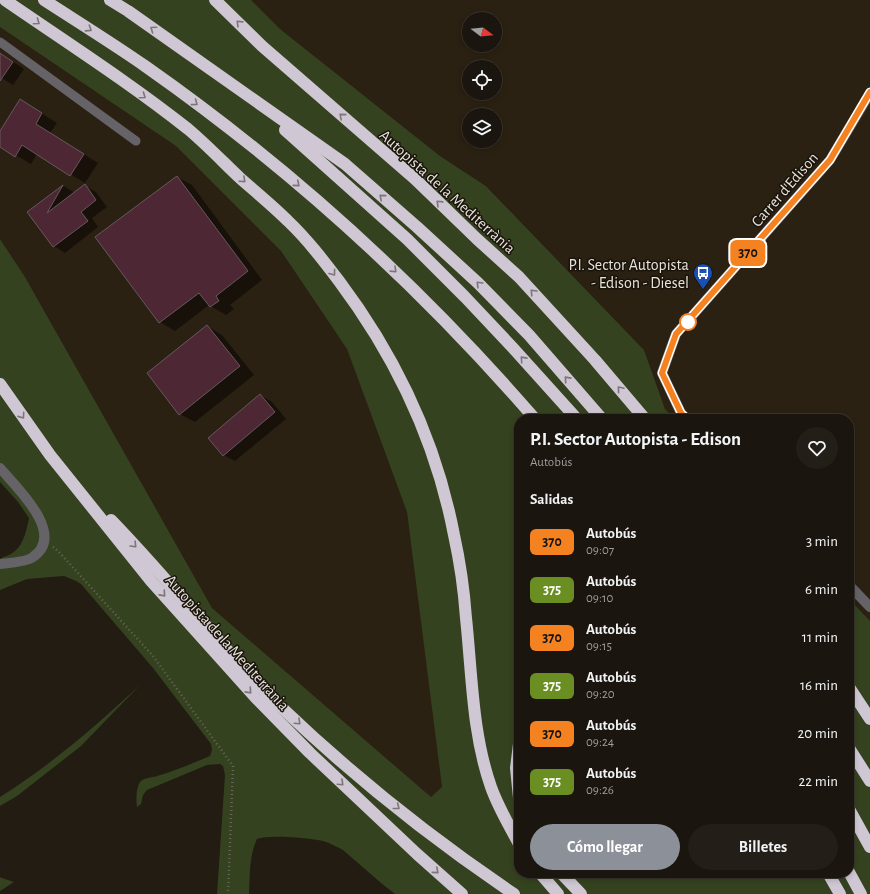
<!DOCTYPE html>
<html lang="es">
<head>
<meta charset="utf-8">
<style>
	:root { --surface:#1a150e; --page:#231e17; --text:#f1f3f6; --muted:#9f9f9e; --line:#38342e; --accent:#8c9099 }
	body { margin:0; font-family:"Alegreya Sans",sans-serif; background:var(--page); color:var(--text); height:100vh; display:flex; flex-direction:column; font-size:15px; white-space:nowrap }
	* { box-sizing:border-box; margin:0 }
	p { font-size:13px; color:var(--muted) }
	.icon { flex:none; width:22px; height:22px; fill:none; stroke:currentColor; stroke-width:2; stroke-linecap:round; stroke-linejoin:round }
	.map { position:relative; flex:1; overflow:hidden }
	.side { position:absolute; left:514px; top:414px; width:340px; height:464px; display:flex; flex-direction:column; background:var(--surface); border-radius:16px; box-shadow:0 2px 6px #0003,0 0 0 1px var(--line) }
	.side>* { flex:none }
	.badge { padding:0 8px; border-radius:6px; font-size:14px; line-height:26px }
	.needle { width:26px; rotate:106deg }
	.buttons { position:absolute; left:462px; top:12px; display:grid; gap:8px }
	.buttons a { display:grid; place-items:center; width:40px; height:40px; border-radius:50%; background:var(--surface); box-shadow:0 2px 6px #0003,0 0 0 1px var(--line); font-size:20px }
	.map>.badge { position:absolute; translate:-50% -50%; box-shadow:0 0 0 2px #fff }
	h2 { padding:0 16px; font-size:15px; line-height:36px }
	.round { display:grid; place-items:center; flex:none; width:42px; height:42px; border-radius:21px; background:var(--page) }
	.headline { display:flex; align-items:center; justify-content:space-between; height:68px; padding:0 16px }
	h1 { font-size:19px; font-weight:700; line-height:30px }
	.action { display:flex; gap:8px; margin-top:auto; padding:8px 16px }
	.action a { flex:1; height:46px; border-radius:24px; background:var(--accent); color:#fff; font-size:16px; font-weight:700; line-height:46px; text-align:center }
	.action a+a { background:var(--page); color:var(--text) }
	ul { padding:0; list-style:none }
	li { display:flex; align-items:center; gap:12px; height:48px; padding:0 16px }
	li div { flex:1 }
	li b { display:block; font-size:15px }
	li em { font-style:normal }
	li .badge { min-width:44px; font-weight:700; text-align:center }
	.map>svg:first-child { display:block }
	.built { fill:#2b2112; fill-rule:evenodd }
	.green { fill:#35421f }
	.shadow { fill:#0007 }
	.building { fill:#4e2735; stroke:#67585d }
	.lines { fill:none; stroke-linecap:round; stroke-linejoin:round }
	.path { stroke:#6a645c; stroke-width:2.5; stroke-dasharray:1 3; stroke-linecap:butt }
	.lane { stroke:#666368; stroke-width:9 }
	.street { stroke:#666368; stroke-width:10 }
	.highway { stroke:#cfc7d3; stroke-width:12 }
	.oneway { stroke:#7d7679 }
	.line-casing { stroke:#fff; stroke-width:9 }
	.line { stroke:#f58220; stroke-width:6 }
	.stop-dot { fill:#fff; stroke:#f58220; stroke-width:2 }
	.labels { text-anchor:middle; stroke-width:3; stroke-linejoin:round; paint-order:stroke }
	.street-label { font-size:16px; fill:#e6e2dc; stroke:#19130a }
	.poi-label { font-size:16px; fill:#e6e2dc; stroke:#19130a; text-anchor:end }
</style>
</head>
<body>
<div class="map">
<svg width="870" height="894" viewBox="0 0 870 894">
	<rect width="100%" height="100%" fill="#221c13"/>
	<g class="built">
		<path d="M251 0H870V621L849 599V419H675L665 409 644 350 487 186 440 156 280 29ZM469 19H495V45H469ZM469 67H495V93H469ZM469 115H495V141H469Z"/>
		<path d="M0 27 176 146 281 251 347 349 407 512 442 787 431 797 212 608 25 277 0 239Z"/>
	</g>
	<g class="green">
		<path d="M0 0H251L280 29 440 156 486 186 644 350 665 409 675 419H519V873H849V599L870 621V894H395L381 883 343 850C337 847 330 843 323 841 309 838 270 834 257 839 249 856 250 875 249 894H217L225 775 223 766 220 764 207 765 147 790 143 795 141 804 137 807C136 800 136 788 140 782 144 777 152 778 157 776 175 771 193 763 210 756L212 750 211 744 153 668 81 584 76 581 64 576 27 579 0 590V559C5 556 11 555 15 551 24 544 27 528 29 518L18 502 0 482V239L25 277 212 608 431 797 442 787 407 512 347 349 281 251 176 146 0 27Z"/>
		<path d="M141 684 81 746 17 796 0 806V797C51 765 97 725 141 684Z"/>
		<path d="M0 877 2 878 14 882 0 891Z"/>
	</g>
	<g class="shadow">
		<path d="M0 53 24 69 13 85 0 77Z"/>
		<path d="M35 109 57 123 50 133 98 163 85 183 37 154 31 164 0 146V133Z"/>
		<path d="M177 177 192 185 262 280 230 305 234 309 226 315 209 305 175 331 160 322Z"/>
		<path d="M64 186 75 193 85 186 96 192 107 207 92 218 98 227 65 253 54 246 29 212Z"/>
		<path d="M207 326 222 335 254 375 195 422 180 414Z"/>
		<path d="M260 395 272 402 286 419 235 461 223 455Z"/>
	</g>
	<g class="building">
		<path d="M0 53 13 62 0 81Z"/>
		<path d="M20 99 42 113 36 124 84 154 70 176 22 145 15 157 0 147V131Z"/>
		<path d="M177 176 248 271 216 296 219 301 210 307 199 293 159 323 95 237Z"/>
		<path d="M85 184 96 200 81 212 88 221 53 247 27 212 63 185 47 213Z"/>
		<path d="M207 325 240 366 179 415 147 373Z"/>
		<path d="M260 394 275 412 223 456 208 438Z"/>
	</g>
	<g class="lines">
		<path class="path" d="M53 547 59 552 153 656 233 766 228 894"/>
		<path class="lane" d="M0 42 136 141"/>
		<g class="street">
			<path d="M687 419 681 413 662 373 676 334 830 160 870 93"/>
			<path d="M0 468C16 487 67 534 33 557 27 562 8 563 0 564"/>
			<path d="M849 585 870 607"/>
		</g>
		<g class="highway">
			<path d="M5 0C66 42 130 83 188 129 207 145 224 163 241 179 257 193 273 206 288 221 307 239 323 260 339 281 396 357 436 441 454 535 460 562 464 590 466 618 472 674 472 733 491 787 498 807 509 825 519 844"/>
			<path d="M44 0C78 22 112 43 145 66 289 167 420 286 535 419"/>
			<path d="M110 0 128 11 345 164 417 227 478 283 529 335 602 419"/>
			<path d="M215 0 262 46 415 179 477 239 519 277 595 360 645 419"/>
			<path d="M285 130 407 239 465 297 513 348 577 419"/>
			<path d="M0 384 50 455 151 581 256 698 310 753 417 854 462 894"/>
			<path d="M111 520C144 554 175 590 206 626 230 653 254 681 280 706 352 775 431 838 514 894"/>
			<path d="M849 687 870 719"/>
			<path d="M519 744 516 768 519 798"/>
			<path d="M849 748 870 781"/>
			<path d="M849 809 870 847"/>
			<path d="M849 872 861 894"/>
			<path d="M540 873 558 894"/>
			<path d="M561 873 581 894"/>
			<path d="M828 873 840 894"/>
		</g>
	</g>
	<defs><path id="oneway-chevron" d="M-2-3.5L2.5 0L-2 3.5" fill="none" stroke-width="1.6" stroke-linecap="round" stroke-linejoin="round"/></defs>
	<g class="oneway">
		<use href="#oneway-chevron" transform="translate(37 22) rotate(35)"/>
		<use href="#oneway-chevron" transform="translate(239 23) rotate(-136)"/>
		<use href="#oneway-chevron" transform="translate(89 29) rotate(33)"/>
		<use href="#oneway-chevron" transform="translate(153 29) rotate(-145)"/>
		<use href="#oneway-chevron" transform="translate(143 96) rotate(35)"/>
		<use href="#oneway-chevron" transform="translate(195 103) rotate(37)"/>
		<use href="#oneway-chevron" transform="translate(342 116) rotate(-139)"/>
		<use href="#oneway-chevron" transform="translate(243 180) rotate(42)"/>
		<use href="#oneway-chevron" transform="translate(297 184) rotate(40)"/>
		<use href="#oneway-chevron" transform="translate(382 197) rotate(-139)"/>
		<use href="#oneway-chevron" transform="translate(439 203) rotate(-136)"/>
		<use href="#oneway-chevron" transform="translate(394 270) rotate(44)"/>
		<use href="#oneway-chevron" transform="translate(333 273) rotate(53)"/>
		<use href="#oneway-chevron" transform="translate(479 284) rotate(-135)"/>
		<use href="#oneway-chevron" transform="translate(533 292) rotate(-133)"/>
		<use href="#oneway-chevron" transform="translate(523 359) rotate(-132)"/>
		<use href="#oneway-chevron" transform="translate(567 379) rotate(-132)"/>
		<use href="#oneway-chevron" transform="translate(620 389) rotate(-130)"/>
		<use href="#oneway-chevron" transform="translate(22 416) rotate(55)"/>
		<use href="#oneway-chevron" transform="translate(134 545) rotate(46)"/>
		<use href="#oneway-chevron" transform="translate(163 594) rotate(48)"/>
		<use href="#oneway-chevron" transform="translate(249 691) rotate(48)"/>
		<use href="#oneway-chevron" transform="translate(298 722) rotate(43)"/>
		<use href="#oneway-chevron" transform="translate(341 783) rotate(43)"/>
		<use href="#oneway-chevron" transform="translate(397 807) rotate(38)"/>
		<use href="#oneway-chevron" transform="translate(436 871) rotate(41)"/>
	</g>
	<g class="lines">
		<g class="line-casing">
			<path id="line" d="M687 419 681 413 662 373 676 334 830 160 870 92"/>
		</g>
		<use href="#line" class="line"/>
	</g>
	<defs>
		<g id="bus-pin" transform="scale(1)"><path d="M0 17L-7.5 6A9.5 9.5 0 1 1 7.5 6Z" fill="#1a4fb4" stroke="#19130a"/><path d="M-5-6H5V4H4V6H2V4H-2V6H-4V4H-5ZM-3.5-4V0h7V-4ZM-3.5 1.2v1.5H-2V1.2ZM2 1.2v1.5H3.5V1.2Z" fill="#fff"/></g>
	</defs>
	<g fill-rule="evenodd">
		<use href="#bus-pin" x="703" y="273"/>
	</g>
	<circle class="stop-dot" cx="688" cy="322" r="8"/>
	<g class="labels">
		<g class="street-label">
			<text transform="translate(784 189) rotate(-49)" y="6">Carrer d'Edison</text>
			<text transform="translate(448 191) rotate(42)" y="6">Autopista de la Mediterrània</text>
			<text transform="translate(228 642) rotate(48)" y="6">Autopista de la Mediterrània</text>
		</g>
		<g class="poi-label">
			<text x="689" y="270">P.I. Sector Autopista<tspan x="689" dy="18">- Edison - Diesel</tspan></text>
		</g>
	</g>
</svg>
<div class="buttons">
<a><svg class="needle" viewBox="-14 -14 28 28"><path d="M0-13l5 13h-10z" fill="#e53935"/><path d="M0 13l5-13h-10z" fill="#9f9f9e"/></svg></a>
<a><svg class="icon" aria-label="locate" viewBox="0 0 24 24"><circle cx="12" cy="12" r="6"/><path d="M12 2v4M12 18v4M2 12h4M18 12h4"/></svg></a>
<a><svg class="icon" aria-label="layers" viewBox="0 0 24 24"><path d="M12 4l9 5-9 5-9-5zM3 14l9 5 9-5"/></svg></a>
</div>
<b class="badge" style="left:748px;top:253px;background:#f58220;color:#111">370</b>
<section class="side">
<div class="headline"><div><h1>P.I. Sector Autopista - Edison</h1><p>Autobús</p></div><a class="round"><svg class="icon" aria-label="heart" viewBox="0 0 24 24"><path d="M12 20l-8-8c-3-5 5-10 8-4 3-6 11-1 8 4z"/></svg></a></div>
<h2>Salidas</h2>
<ul>
<li><span class="badge" style="background:#f58220;color:#111">370</span><div><b>Autobús</b><p>09:07</p></div><em>3 min</em></li>
<li><span class="badge" style="background:#6b8e23;color:#fff">375</span><div><b>Autobús</b><p>09:10</p></div><em>6 min</em></li>
<li><span class="badge" style="background:#f58220;color:#111">370</span><div><b>Autobús</b><p>09:15</p></div><em>11 min</em></li>
<li><span class="badge" style="background:#6b8e23;color:#fff">375</span><div><b>Autobús</b><p>09:20</p></div><em>16 min</em></li>
<li><span class="badge" style="background:#f58220;color:#111">370</span><div><b>Autobús</b><p>09:24</p></div><em>20 min</em></li>
<li><span class="badge" style="background:#6b8e23;color:#fff">375</span><div><b>Autobús</b><p>09:26</p></div><em>22 min</em></li>
</ul>
<div class="action"><a>Cómo llegar</a><a>Billetes</a></div>
</section>
</div>
</body>
</html>
